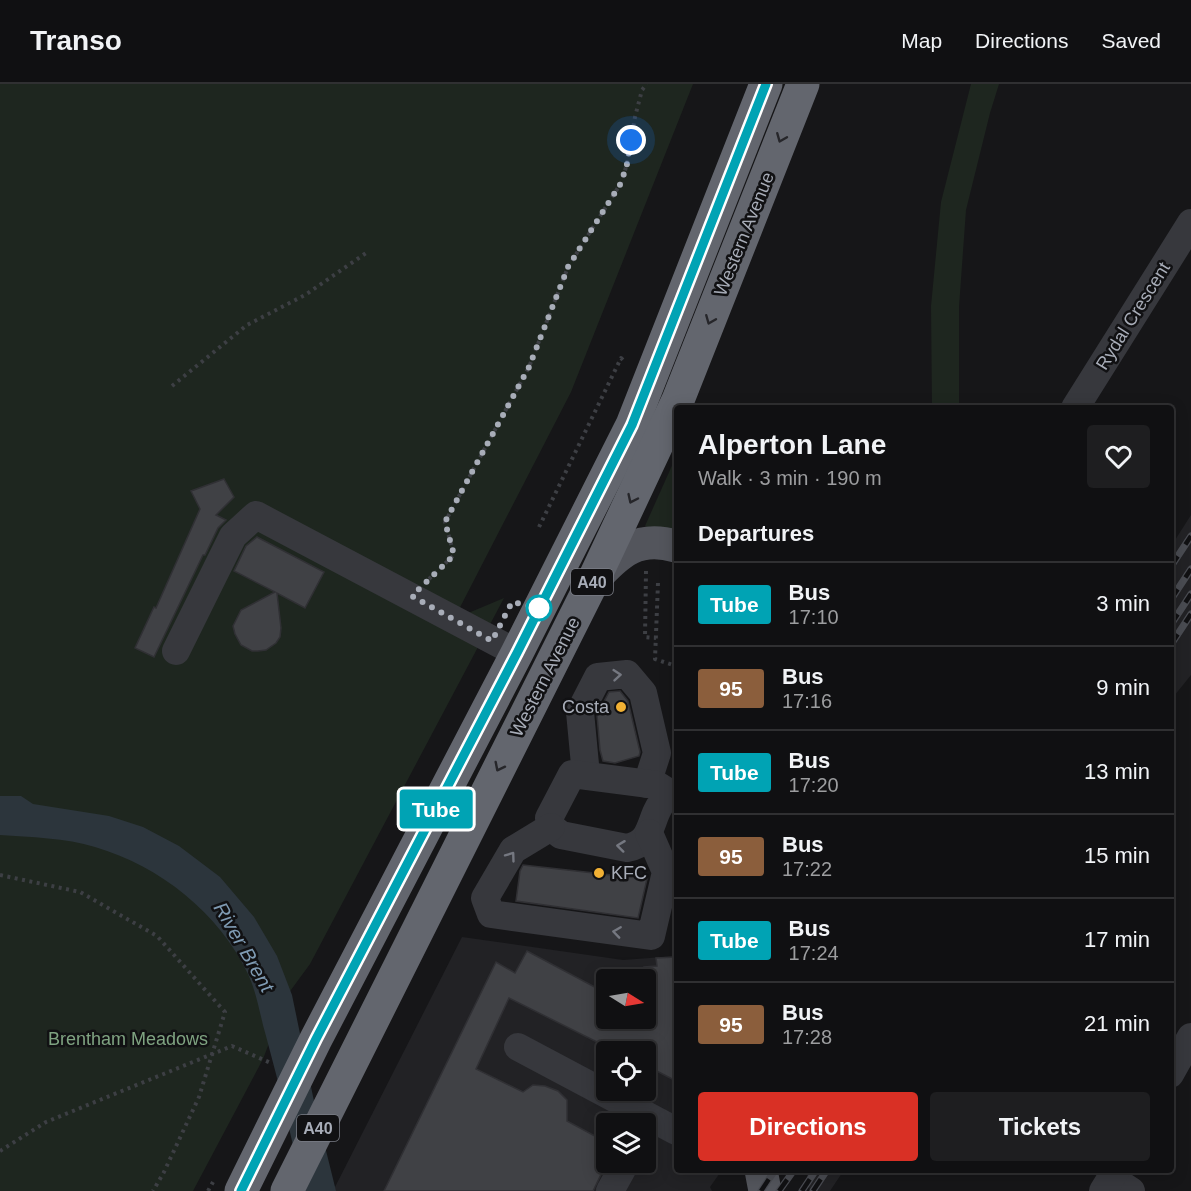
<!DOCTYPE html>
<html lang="en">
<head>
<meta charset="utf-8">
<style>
	:root { --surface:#101012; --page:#1e1e20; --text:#f1f3f6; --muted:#9c9d9f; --line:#303032; --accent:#d93025 }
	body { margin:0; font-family:Helvetica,sans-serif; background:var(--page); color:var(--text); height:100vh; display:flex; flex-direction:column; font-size:22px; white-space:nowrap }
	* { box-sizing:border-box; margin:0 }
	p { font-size:20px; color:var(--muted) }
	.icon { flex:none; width:33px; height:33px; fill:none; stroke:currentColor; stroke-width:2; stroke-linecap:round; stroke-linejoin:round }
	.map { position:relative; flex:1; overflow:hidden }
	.drawer { position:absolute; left:674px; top:321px; width:500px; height:768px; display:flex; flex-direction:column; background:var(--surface); border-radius:6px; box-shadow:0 3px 15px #0003,0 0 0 2px var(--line) }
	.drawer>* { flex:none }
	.badge { padding:0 12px; border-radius:4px; font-size:21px; line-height:39px }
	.needle { width:39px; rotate:101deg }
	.fabs { position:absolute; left:596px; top:885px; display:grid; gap:12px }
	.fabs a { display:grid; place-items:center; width:60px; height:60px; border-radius:6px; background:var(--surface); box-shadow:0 3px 15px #0003,0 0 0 2px var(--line); font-size:30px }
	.you { position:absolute; width:30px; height:30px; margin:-15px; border:4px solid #fff; border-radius:50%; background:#1a73e8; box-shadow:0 0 0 9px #1a73e833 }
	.map>.badge { position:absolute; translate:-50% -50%; box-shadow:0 0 0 3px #fff }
	h2 { padding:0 24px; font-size:22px; line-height:54px }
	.round { display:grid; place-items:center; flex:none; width:63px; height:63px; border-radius:6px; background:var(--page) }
	.headline { display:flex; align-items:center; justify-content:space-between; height:102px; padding:0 24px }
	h1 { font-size:28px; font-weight:800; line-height:45px }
	.action { display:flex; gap:12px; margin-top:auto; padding:12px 24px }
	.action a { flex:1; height:69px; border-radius:6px; background:var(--accent); color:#fff; font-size:24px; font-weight:800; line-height:69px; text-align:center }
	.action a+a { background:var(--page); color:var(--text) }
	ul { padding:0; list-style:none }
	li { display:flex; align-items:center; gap:18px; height:84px; padding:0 24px; border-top:2px solid var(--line) }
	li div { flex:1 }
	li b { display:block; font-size:22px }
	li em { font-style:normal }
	li .badge { min-width:66px; font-weight:700; text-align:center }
	header { display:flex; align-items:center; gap:36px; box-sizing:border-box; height:84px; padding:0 30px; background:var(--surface); border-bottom:2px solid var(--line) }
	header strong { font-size:28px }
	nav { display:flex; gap:33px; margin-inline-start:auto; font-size:21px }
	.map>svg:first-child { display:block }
	.built { fill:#222225; fill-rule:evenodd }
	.green { fill:#1e261f }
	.water { fill:#2c353c }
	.building { fill:#404145; stroke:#303034; stroke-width:1.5 }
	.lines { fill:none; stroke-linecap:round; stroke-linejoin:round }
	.path { stroke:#3d3f44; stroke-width:4; stroke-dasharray:3 4.5; stroke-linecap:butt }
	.minor { stroke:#37383d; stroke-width:28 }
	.major { stroke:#53555c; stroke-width:33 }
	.highway { stroke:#63666e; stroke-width:33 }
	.rail-casing { stroke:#4a4c52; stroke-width:7 }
	.rail { stroke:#111113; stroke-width:4.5; stroke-dasharray:14; stroke-linecap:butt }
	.oneway { stroke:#26262a }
	.oneway2 { stroke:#757881 }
	.line-casing { stroke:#fff; stroke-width:14 }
	.line { stroke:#00a3b4; stroke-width:9 }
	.walk { stroke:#a8adb8; stroke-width:6; stroke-dasharray:0 10.8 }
	.stop-dot { fill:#fff; stroke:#00a3b4; stroke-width:3 }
	.poi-dot { fill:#f2b134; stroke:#111113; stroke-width:2 }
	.labels { text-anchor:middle; stroke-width:5; stroke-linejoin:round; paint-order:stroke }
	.shield { fill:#111113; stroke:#7b7e86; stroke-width:1.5 }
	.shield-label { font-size:16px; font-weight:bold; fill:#a8adb8 }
	.street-label { font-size:18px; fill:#a8adb8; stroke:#111113 }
	.poi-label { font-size:18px; fill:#a8adb8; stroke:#111113; text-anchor:end }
	.park-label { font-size:18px; fill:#7fa381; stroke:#111113 }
	.water-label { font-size:20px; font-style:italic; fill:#7f9bb3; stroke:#111113 }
</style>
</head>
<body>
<header>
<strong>Transo</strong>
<nav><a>Map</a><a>Directions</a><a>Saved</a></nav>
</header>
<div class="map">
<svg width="1191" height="1107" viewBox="0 0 1191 1107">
	<rect width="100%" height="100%" fill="#161618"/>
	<g class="built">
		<path d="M1191 431V591L1170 617V464Z"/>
		<path d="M462 853 623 876 676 872V1086H722L710 1103 712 1107H333ZM606 896H645V934H606ZM606 968H645V1006H606ZM606 1040H645V1078H606Z"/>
		<path d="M806 1086H844L830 1107H810Z"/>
	</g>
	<g class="green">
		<path d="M0 0H693L571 308 454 535 504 514 310 880 288 910 263 975 193 1107H0Z"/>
		<path d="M971 0H999L990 29 966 126 959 223V324H932L931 222 941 118Z"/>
		<path d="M674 377H676V454L668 452 645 442Z"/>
	</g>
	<path class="water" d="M0 712H21L33 720 109 732 143 743 179 762 220 793 254 833 277 872 292 911 315 1022 336 1107H303C292 1055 280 1003 266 952 260 932 257 909 248 890 219 829 160 782 95 763 66 754 30 753 0 751Z"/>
	<g class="building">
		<path d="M224 395 234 413 216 431 226 436 218 444 205 471H203L154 573 135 564 154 523 156 524 200 425 191 407Z"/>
		<path d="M257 453 324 488 305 524 277 509 281 544 280 553 276 559 266 566 258 567H252L241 561 235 550 233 542 241 526 275 508 234 487 246 462Z"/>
		<path d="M620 607 628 617 640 668 639 672 615 679 603 677 600 666 597 631 609 608Z"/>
		<path d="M523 781 647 795 638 834 516 817 520 787Z"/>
		<path d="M527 867 606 909V934H649L644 883 657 882 656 874 676 873V997L645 981V968H617L509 914 476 985 523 1008 533 1001 545 1002 558 1007 567 1016V1037L606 1058V1080L593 1107H384L496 878 515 889Z"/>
	</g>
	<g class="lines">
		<g class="path">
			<path d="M172 302 247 241 305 211 366 169"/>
			<path d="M539 443 621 274 626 279"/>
			<path d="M646 487 645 553 656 554"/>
			<path d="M429 495 454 471 445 438 529 283 568 183 621 99 627 80 635 33 642 6 647 0"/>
			<path d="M658 499 655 575 676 582"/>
			<path d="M0 791 80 808 157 852 225 928 199 1013 164 1088 153 1107"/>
			<path d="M0 1067 46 1038 232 962 273 980"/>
			<path d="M208 1107 213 1098"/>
		</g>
		<g class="minor">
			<path d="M1075 324 1191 139"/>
			<path d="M176 567 233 452 256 431 517 569"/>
			<path d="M586 691 580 628 598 593 627 590 643 609 657 669 647 700"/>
			<path d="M668 708C664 715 659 722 656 729 649 746 648 760 627 764L561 751 551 743 549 734 572 690 657 701 668 708 676 709"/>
			<path d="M551 743 513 766 485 814 491 830 651 852 666 788 649 749"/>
			<path d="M518 963 676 1047"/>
			<path d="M1170 990 1191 953"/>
			<path d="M1111 1094 1131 1107"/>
			<path d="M610 1107 626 1078"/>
			<path d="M1103 1107 1116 1086"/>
		</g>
		<g class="major">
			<path d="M594 495C620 468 637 451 676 462"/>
			<path d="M761 1086 765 1107"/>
		</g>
		<g class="highway">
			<path d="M241 1107 316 955 517 569 632 341 766 0"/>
			<path d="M287 1107 594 495 678 316 803 0"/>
		</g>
		<g class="rail-casing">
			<g id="rail">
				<path d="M1170 484 1191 452"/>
				<path d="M1170 517 1191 485"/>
				<path d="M1170 542 1191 510"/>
				<path d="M1170 562 1191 530"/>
				<path d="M761 1107 775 1086"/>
				<path d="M779 1107 794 1086"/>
				<path d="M802 1107 816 1086"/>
				<path d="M813 1107 827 1086"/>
			</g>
		</g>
		<use href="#rail" class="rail"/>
	</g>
	<defs><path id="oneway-chevron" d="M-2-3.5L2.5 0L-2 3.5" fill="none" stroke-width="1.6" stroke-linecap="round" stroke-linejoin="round" transform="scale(1.5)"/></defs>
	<g class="oneway">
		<use href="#oneway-chevron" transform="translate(781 54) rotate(112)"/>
		<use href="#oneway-chevron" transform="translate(710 236) rotate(112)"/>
		<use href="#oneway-chevron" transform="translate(632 415) rotate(115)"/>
		<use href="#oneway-chevron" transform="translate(499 683) rotate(117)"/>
	</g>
	<g class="oneway2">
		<use href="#oneway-chevron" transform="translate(617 591) rotate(-5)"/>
		<use href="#oneway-chevron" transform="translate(621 762) rotate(-173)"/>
		<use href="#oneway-chevron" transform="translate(511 772) rotate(-54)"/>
		<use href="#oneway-chevron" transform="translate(617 848) rotate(-172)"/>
	</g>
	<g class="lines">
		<g class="line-casing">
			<path id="line" d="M241 1107 316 955 517 569 632 341 766 0"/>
		</g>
		<use href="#line" class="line"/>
		<path class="walk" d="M539 524 512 518 492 557 412 512 454 471 445 438 529 283 568 183 621 99 627 80 631 56"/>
	</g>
	<circle class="stop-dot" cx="539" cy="524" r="12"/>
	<g class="poi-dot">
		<circle cx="621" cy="623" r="6"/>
		<circle cx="599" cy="789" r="6"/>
	</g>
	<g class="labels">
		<g class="shield">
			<rect x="571" y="485" width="42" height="26" rx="4.5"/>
			<rect x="297" y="1031" width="42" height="26" rx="4.5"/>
		</g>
		<g class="shield-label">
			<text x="592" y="504">A40</text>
			<text x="318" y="1050">A40</text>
		</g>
		<g class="street-label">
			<text transform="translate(744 150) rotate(-68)" y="6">Western Avenue</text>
			<text transform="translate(1133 232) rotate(-58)" y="6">Rydal Crescent</text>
			<text transform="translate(545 593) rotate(-63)" y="6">Western Avenue</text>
		</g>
		<g class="poi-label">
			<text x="609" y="629">Costa</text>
			<text x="611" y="795" text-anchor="start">KFC</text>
		</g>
		<g class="park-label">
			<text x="128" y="961">Brentham Meadows</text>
		</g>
		<g class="water-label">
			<text transform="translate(244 863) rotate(60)" y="7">River Brent</text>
		</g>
	</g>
</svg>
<div class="fabs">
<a><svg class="needle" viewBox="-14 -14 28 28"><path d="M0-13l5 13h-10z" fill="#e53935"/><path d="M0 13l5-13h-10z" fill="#9c9d9f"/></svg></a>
<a><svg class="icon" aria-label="locate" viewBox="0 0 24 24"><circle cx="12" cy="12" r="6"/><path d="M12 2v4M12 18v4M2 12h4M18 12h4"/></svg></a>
<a><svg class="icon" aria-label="layers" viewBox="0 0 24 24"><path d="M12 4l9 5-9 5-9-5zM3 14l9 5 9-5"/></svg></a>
</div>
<div class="you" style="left:631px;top:56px"></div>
<b class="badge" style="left:436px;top:725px;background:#00a3b4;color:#fff">Tube</b>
<section class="drawer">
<div class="headline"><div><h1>Alperton Lane</h1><p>Walk · 3 min · 190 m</p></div><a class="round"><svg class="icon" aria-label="heart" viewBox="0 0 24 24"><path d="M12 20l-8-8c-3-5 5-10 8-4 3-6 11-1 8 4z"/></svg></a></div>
<h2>Departures</h2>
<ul>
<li><span class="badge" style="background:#00a3b4;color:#fff">Tube</span><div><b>Bus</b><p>17:10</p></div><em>3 min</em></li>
<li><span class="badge" style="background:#8b5e3c;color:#fff">95</span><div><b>Bus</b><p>17:16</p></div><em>9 min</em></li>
<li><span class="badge" style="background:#00a3b4;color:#fff">Tube</span><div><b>Bus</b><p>17:20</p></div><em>13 min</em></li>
<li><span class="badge" style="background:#8b5e3c;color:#fff">95</span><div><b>Bus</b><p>17:22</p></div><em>15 min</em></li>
<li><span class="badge" style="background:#00a3b4;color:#fff">Tube</span><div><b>Bus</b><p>17:24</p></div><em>17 min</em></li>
<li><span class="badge" style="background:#8b5e3c;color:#fff">95</span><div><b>Bus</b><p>17:28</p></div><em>21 min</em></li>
</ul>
<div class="action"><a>Directions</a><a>Tickets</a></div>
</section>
</div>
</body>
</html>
